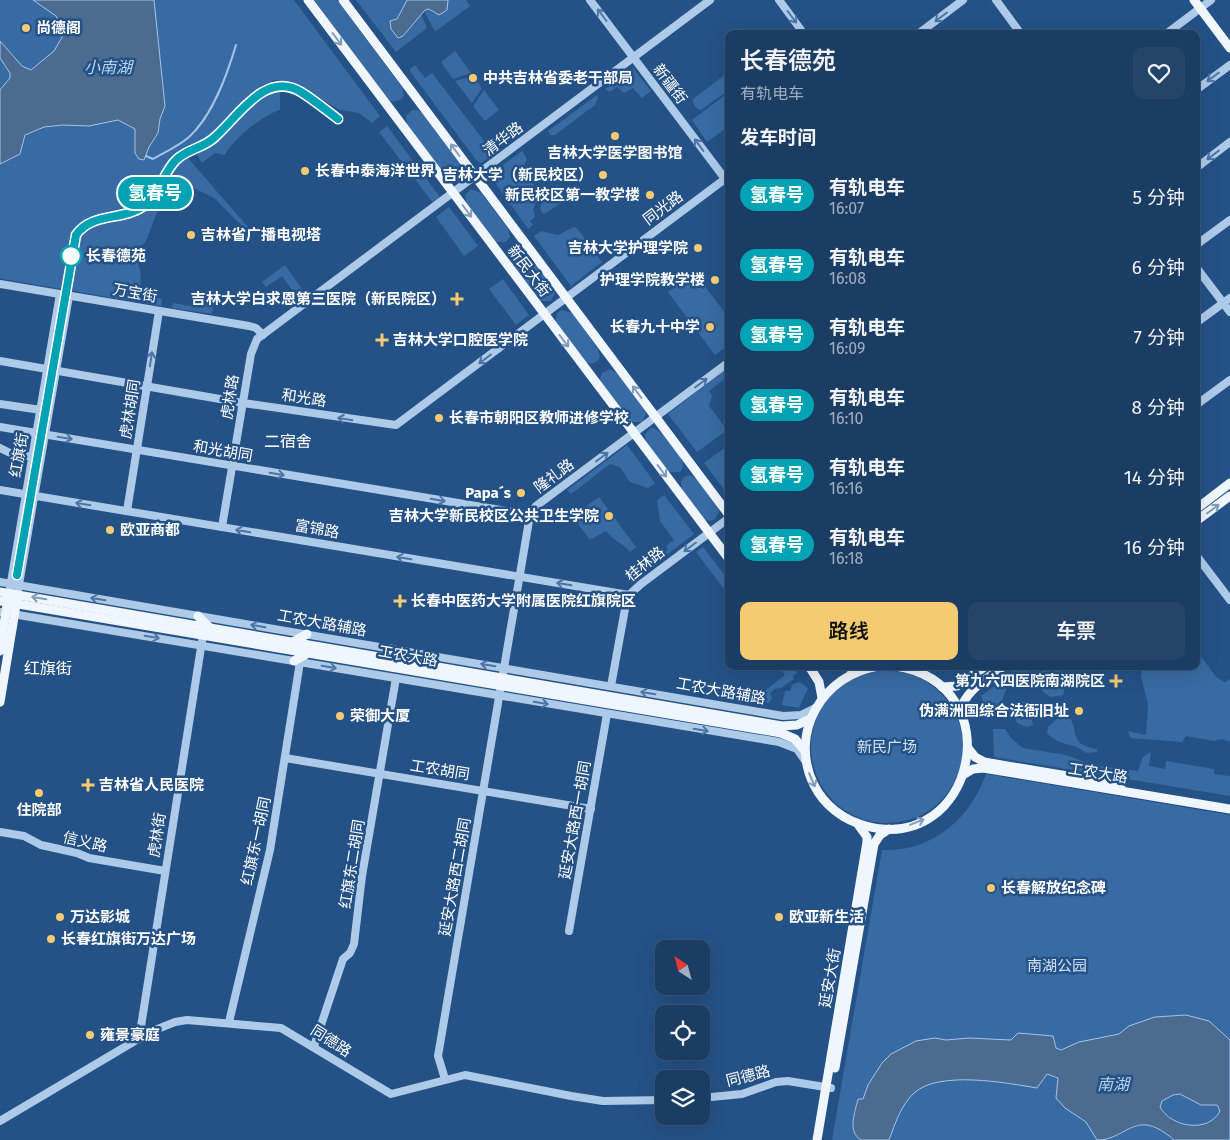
<!DOCTYPE html>
<html lang="zh">
<head>
<meta charset="utf-8">
<style>
	:root { --surface:#1b3d64; --page:#24446a; --text:#f1f3f6; --muted:#a0aebf; --line:#395678; --accent:#f4cb71 }
	body { margin:0; font-family:"Fira Sans","Noto Sans SC",sans-serif; background:var(--page); color:var(--text); height:100vh; display:flex; flex-direction:column; font-size:19px; white-space:nowrap }
	* { box-sizing:border-box; margin:0 }
	p { font-size:16px; color:var(--muted) }
	.icon { flex:none; width:28px; height:28px; fill:none; stroke:currentColor; stroke-width:2; stroke-linecap:round; stroke-linejoin:round }
	.map { position:relative; flex:1; overflow:hidden }
	.panel { position:absolute; left:725px; top:30px; width:475px; height:640px; display:flex; flex-direction:column; background:var(--surface); border-radius:10px; box-shadow:0 5px 20px #0002,0 0 0 1px var(--line) }
	.panel>* { flex:none }
	.badge { padding:0 10px; border-radius:16px; font-size:18px; line-height:32px }
	.needle { width:32px; rotate:324deg }
	.controls { position:absolute; left:655px; top:940px; display:grid; gap:10px }
	.controls a { display:grid; place-items:center; width:55px; height:55px; border-radius:10px; background:var(--surface); box-shadow:0 5px 20px #0002,0 0 0 1px var(--line); font-size:25px }
	.map>.badge { position:absolute; translate:-50% -50%; box-shadow:0 0 0 2px #fff }
	h2 { padding:0 15px; font-size:19px; line-height:45px }
	.round { display:grid; place-items:center; flex:none; width:52px; height:52px; border-radius:10px; background:var(--page) }
	.headline { display:flex; align-items:center; justify-content:space-between; height:85px; padding:0 15px }
	h1 { font-size:24px; font-weight:600; line-height:38px }
	.cta { display:flex; gap:10px; margin-top:auto; padding:10px 15px }
	.cta a { flex:1; height:58px; border-radius:10px; background:var(--accent); color:#111; font-size:20px; font-weight:600; line-height:58px; text-align:center }
	.cta a+a { background:var(--page); color:var(--text) }
	ul { padding:0; list-style:none }
	li { display:flex; align-items:center; gap:15px; height:70px; padding:0 15px }
	li div { flex:1 }
	li b { display:block; font-size:19px }
	li em { font-style:normal }
	li .badge { min-width:55px; font-weight:700; text-align:center }
	.map>svg:first-child { display:block }
	.green { fill:#386ba3 }
	.water { fill:#4b6b91; stroke:#a2c5ea; fill-rule:evenodd }
	.lines { fill:none; stroke-linecap:round; stroke-linejoin:round }
	.stream { stroke:#a2c5ea; stroke-width:2 }
	.minor { stroke:#aecae9; stroke-width:8 }
	.major { stroke:#f0f6fe; stroke-width:9 }
	.tram { stroke:#fff; stroke-width:1 }
	.oneway { stroke:#4d75a4 }
	.oneway2 { stroke:#809bbc }
	.line-casing { stroke:#fff; stroke-width:11 }
	.line { stroke:#00a3b4; stroke-width:8 }
	.poi-dot { fill:#f4cb71; stroke:#245186; stroke-width:2 }
	.stop-dot { fill:#fff; stroke:#00a3b4; stroke-width:2.5 }
	.labels { text-anchor:middle; stroke-width:5; stroke-linejoin:round; paint-order:stroke }
	.poi-label { font-size:15px; font-weight:bold; fill:#fff; stroke:#245186; text-anchor:start }
	.street-label { font-size:15px; fill:#fff; stroke:#245186 }
	.stop-label { font-size:15px; font-weight:bold; fill:#fff; stroke:#245186; text-anchor:start }
	.park-label { font-size:15px; fill:#d2e3f7; stroke:#245186 }
	.water-label { font-size:16px; font-style:italic; fill:#b9d4f0; stroke:#245186 }
	.neighbourhood-label { font-size:16px; fill:#fff; stroke:#245186 }
</style>
</head>
<body>
<div class="map">
<svg width="1230" height="1140" viewBox="0 0 1230 1140">
	<rect width="100%" height="100%" fill="#245186"/>
	<g class="green">
		<path d="M0 0H294L380 116 372 123 359 113 340 110 294 83 274 80 261 86 209 137 189 148 187 157 248 227 245 229 214 198 192 187 189 193C143 195 158 251 133 248L130 254C143 263 141 279 140 293L162 299 161 306 2 279 0 278Z"/>
		<path d="M314 0H337L402 87 404 96 400 100 392 102 387 99Z"/>
		<path d="M356 0H407L397 19 390 21 391 29 398 38 403 36 421 14 427 28 396 52Z"/>
		<path d="M448 0H466L470 6 436 31 434 30 424 11 429 9 434 13Z"/>
		<path d="M455 51 471 73 453 79 441 62Z"/>
		<path d="M415 65 425 78 432 73 494 154 481 163 477 161 409 70Z"/>
		<path d="M633 68 651 91 642 98 633 88 624 93 617 87 610 92 605 89Z"/>
		<path d="M727 73 729 90 701 110C696 109 693 105 693 99Z"/>
		<path d="M473 76 482 88 472 103 455 81Z"/>
		<path d="M280 89V110C264 114 232 140 225 155L215 153 202 163 197 155 260 95Z"/>
		<path d="M484 90 499 110 485 121 473 106Z"/>
		<path d="M729 92V126L707 142 692 120Z"/>
		<path d="M597 95 598 97 595 105 555 135H551L548 131Z"/>
		<path d="M412 110H417L422 113 463 168 465 177 456 183 448 179 407 124 406 116Z"/>
		<path d="M387 126 440 197 433 203 379 132Z"/>
		<path d="M522 151 527 159 522 171 540 192 533 210 535 217 530 221 533 225 528 229 491 177 492 173Z"/>
		<path d="M471 189 481 193 508 229 510 237 506 242H495L467 204 465 195Z"/>
		<path d="M556 195 562 197 561 203 546 213H542L540 208C542 200 548 196 556 195Z"/>
		<path d="M449 207 478 246 464 256 436 217Z"/>
		<path d="M574 227 577 228 602 262 571 286 534 236 541 231 558 235Z"/>
		<path d="M519 250 527 253 553 288 555 293 551 301H540L512 264 510 259 512 254Z"/>
		<path d="M285 265 302 289 295 294 282 276 266 287 262 282Z"/>
		<path d="M694 272 729 318V345L715 355 668 292Z"/>
		<path d="M503 279 529 315 516 325 489 289Z"/>
		<path d="M208 289 215 290 212 314 172 308 173 303 190 306Z"/>
		<path d="M561 310 572 313 598 349 600 357C597 363 592 365 586 362L555 322 557 314Z"/>
		<path d="M610 369 617 373 644 409 646 414 642 422H631L602 384 600 379 602 373Z"/>
		<path d="M723 371 728 376 709 391 712 396 709 406 727 430 697 452 668 414Z"/>
		<path d="M651 428C662 428 684 457 683 467L680 472H669L646 443 645 434Z"/>
		<path d="M627 445 655 483 648 488 630 482 620 467 610 464 571 494 567 490Z"/>
		<path d="M729 445V496L704 463Z"/>
		<path d="M689 475C700 478 716 501 719 512L715 519 710 521 704 519 682 490 681 482 684 477Z"/>
		<path d="M664 495 694 534 633 580 631 577 668 550 666 546 674 540 660 521 657 500Z"/>
		<path d="M599 497 636 547 630 552C622 542 614 542 606 531L590 540 576 521 588 513 584 508Z"/>
		<path d="M703 547 729 581V586L724 589 696 552Z"/>
		<path d="M1196 650 1217 678 1225 682 1230 679V742L1222 739 1214 741 1186 736 1182 742 1130 738 1128 731 1146 735 1148 704 1141 676 1142 670 1146 666H1196Z"/>
		<path d="M779 666H792L797 673 793 676 794 679 781 688 774 689 770 694 772 698 769 703 757 701 758 692 762 693 785 675Z"/>
		<path d="M1021 666H1036C1016 682 1004 680 1001 709L990 717 981 696Z"/>
		<path d="M1042 666H1059L1064 692 1063 695 1051 697 1043 692 1038 674Z"/>
		<circle cx="887" cy="747" r="76"/>
		<path d="M800 682 808 688 799 708 782 705 785 691H790L793 684Z"/>
		<path d="M1028 701 1033 725 1027 727 1017 723 1014 713 1018 704Z"/>
		<path d="M1069 716C1080 734 1068 744 1097 749V752L1086 753C1074 742 1060 747 1047 733L1048 727 1059 717Z"/>
		<path d="M993 729H1005L1011 738 1023 748 1066 755 1093 765 1138 771 1143 757 1151 752 1149 766 1165 769 1166 761 1214 769V774L1230 776V796L994 757Z"/>
		<path d="M986 774 1230 815V1140H832L882 850C931 852 970 820 986 774Z"/>
	</g>
	<g class="water">
		<path d="M33 0H154L165 106 160 119 158 133 149 147 144 160 139 159 135 153V129L118 120 89 126 63 125 44 127 25 135 20 154 0 164V90L10 78V73L0 58V41L22 66 31 70 54 51 65 32 56 16Z"/>
		<path d="M407 0H448L447 10 439 15 429 9 425 10 403 36 398 38 391 29 390 21 397 19Z"/>
		<path d="M1186 1015 1209 1021 1230 1040V1140H1174C1135 1106 1128 1140 1097 1140L1086 1122 1065 1108 1056 1098 1058 1078 1047 1074 1037 1088C1007 1083 939 1070 914 1093 901 1105 895 1124 889 1140H861C847 1132 855 1112 858 1099H863L868 1085 882 1063 891 1054 916 1041 935 1038 946 1040 969 1038 1011 1040 1018 1033 1053 1036 1056 1048 1061 1050 1079 1042 1119 1034 1129 1026 1155 1017ZM1180 1094 1201 1105H1217L1220 1111C1208 1134 1171 1127 1160 1107L1162 1101 1173 1095Z"/>
	</g>
	<g class="lines">
		<path class="stream" d="M146 156 153 159C165 152 179 146 189 137 213 115 227 75 236 45"/>
		<g class="minor">
			<path d="M590 0 729 184"/>
			<path d="M779 0 804 34"/>
			<path d="M996 0 1021 34"/>
			<path d="M918 34 963 0"/>
			<path d="M1166 34 1211 0"/>
			<path d="M1196 90 1230 65"/>
			<path d="M1196 168 1230 142"/>
			<path d="M1196 245 1230 220"/>
			<path d="M1196 267 1230 312"/>
			<path d="M0 284 249 326 256 328 263 335"/>
			<path d="M1196 323 1230 298"/>
			<path d="M0 361 243 403 396 425 729 176"/>
			<path d="M0 404 41 410"/>
			<path d="M1196 405 1230 380"/>
			<path d="M0 427 530 515"/>
			<path d="M0 448 10 453 33 457"/>
			<path d="M0 490 629 595"/>
			<path d="M127 511 159 311"/>
			<path d="M222 527 251 354 257 339 710 0"/>
			<path d="M1196 555 1230 600"/>
			<path d="M0 582 783 716 801 715 815 708"/>
			<path d="M10 588 60 294"/>
			<path d="M18 590 69 296"/>
			<path d="M0 612 779 742 797 749 806 762"/>
			<path d="M611 686 625 609 629 595 641 584 729 518"/>
			<path d="M285 758 591 809"/>
			<path d="M0 832 24 836 41 845 77 853 89 858 165 871"/>
			<path d="M569 931 607 714"/>
			<path d="M229 1022 270 850 300 662"/>
			<path d="M139 1039 203 635"/>
			<path d="M314 1046 343 959 350 953 354 944 362 876 396 678"/>
			<path d="M445 1079 438 1056 530 515 536 506 729 362"/>
			<path d="M701 1098 742 1094 776 1082 788 1081 831 1088"/>
			<path d="M0 1121 150 1032 175 1022 187 1020 281 1028 391 1094 465 1075 571 1096 603 1101 664 1100"/>
		</g>
		<g class="major">
			<path d="M308 0 729 559"/>
			<path d="M343 0 729 515"/>
			<path d="M1194 0 1230 48"/>
			<path d="M1196 509 1230 483"/>
			<path d="M1196 521 1230 496"/>
			<path d="M0 592 782 726 797 725 810 719"/>
			<path d="M0 601 781 733 795 739 805 751"/>
			<path d="M198 616 209 627"/>
			<path d="M293 642 307 634"/>
			<path d="M391 649 405 661"/>
			<path d="M0 651 8 598"/>
			<path d="M294 661 308 653"/>
			<path d="M809 666 819 682 822 698"/>
			<path d="M846 666 857 671"/>
			<path d="M879 666C823 674 788 733 814 785 824 805 843 820 866 826 974 855 1013 685 896 666"/>
			<path d="M942 687 957 686 986 666"/>
			<path d="M0 702 17 599"/>
			<path d="M960 712C965 690 987 679 1004 666"/>
			<path d="M968 748 975 757 984 762 1121 785"/>
			<path d="M963 775 973 769 983 768 1230 809"/>
			<path d="M835 1068 874 844 880 835 889 829"/>
			<path d="M817 1140 867 842V837L857 823"/>
		</g>
		<path class="tram" d="M17 575 76 235C92 212 123 221 144 206 159 196 163 173 176 160 186 149 204 148 215 137 237 117 265 70 301 92 314 100 326 110 338 119"/>
	</g>
	<defs><path id="oneway-shaft" d="M-6 0H5M1.5-3L5.5 0L1.5 3" fill="none" stroke-width="1.6" stroke-linecap="round" stroke-linejoin="round" transform="scale(1.25)"/></defs>
	<g class="oneway">
		<use href="#oneway-shaft" transform="translate(602 15) rotate(-127)"/>
		<use href="#oneway-shaft" transform="translate(792 17) rotate(53)"/>
		<use href="#oneway-shaft" transform="translate(941 17) rotate(143)"/>
		<use href="#oneway-shaft" transform="translate(1213 77) rotate(143)"/>
		<use href="#oneway-shaft" transform="translate(699 145) rotate(-127)"/>
		<use href="#oneway-shaft" transform="translate(1213 155) rotate(143)"/>
		<use href="#oneway-shaft" transform="translate(151 359) rotate(-81)"/>
		<use href="#oneway-shaft" transform="translate(485 359) rotate(143)"/>
		<use href="#oneway-shaft" transform="translate(701 383) rotate(-37)"/>
		<use href="#oneway-shaft" transform="translate(345 419) rotate(-171)"/>
		<use href="#oneway-shaft" transform="translate(65 438) rotate(9)"/>
		<use href="#oneway-shaft" transform="translate(602 457) rotate(-37)"/>
		<use href="#oneway-shaft" transform="translate(277 474) rotate(9)"/>
		<use href="#oneway-shaft" transform="translate(438 500) rotate(9)"/>
		<use href="#oneway-shaft" transform="translate(83 504) rotate(-171)"/>
		<use href="#oneway-shaft" transform="translate(243 531) rotate(-170)"/>
		<use href="#oneway-shaft" transform="translate(690 547) rotate(143)"/>
		<use href="#oneway-shaft" transform="translate(404 558) rotate(-170)"/>
		<use href="#oneway-shaft" transform="translate(564 584) rotate(-171)"/>
		<use href="#oneway-shaft" transform="translate(98 599) rotate(-170)"/>
		<use href="#oneway-shaft" transform="translate(258 626) rotate(-170)"/>
		<use href="#oneway-shaft" transform="translate(152 637) rotate(10)"/>
		<use href="#oneway-shaft" transform="translate(488 665) rotate(-170)"/>
		<use href="#oneway-shaft" transform="translate(329 667) rotate(10)"/>
		<use href="#oneway-shaft" transform="translate(648 693) rotate(-170)"/>
		<use href="#oneway-shaft" transform="translate(541 703) rotate(10)"/>
		<use href="#oneway-shaft" transform="translate(701 730) rotate(9)"/>
	</g>
	<g class="oneway2">
		<use href="#oneway-shaft" transform="translate(337 39) rotate(53)"/>
		<use href="#oneway-shaft" transform="translate(455 150) rotate(-127)"/>
		<use href="#oneway-shaft" transform="translate(467 211) rotate(53)"/>
		<use href="#oneway-shaft" transform="translate(564 341) rotate(53)"/>
		<use href="#oneway-shaft" transform="translate(637 392) rotate(-127)"/>
		<use href="#oneway-shaft" transform="translate(662 471) rotate(53)"/>
		<use href="#oneway-shaft" transform="translate(1213 509) rotate(-37)"/>
		<use href="#oneway-shaft" transform="translate(39 598) rotate(-170)"/>
		<use href="#oneway-shaft" transform="translate(812 780) rotate(67)"/>
		<use href="#oneway-shaft" transform="translate(917 822) rotate(-22)"/>
	</g>
	<g class="lines">
		<g class="line-casing">
			<path id="line" d="M17 575 76 235C92 212 123 221 144 206 159 195 163 173 176 160 187 149 204 148 215 137 238 117 265 70 301 92 314 100 326 110 338 119"/>
		</g>
		<use href="#line" class="line"/>
	</g>
	<g class="poi-dot">
		<circle cx="26" cy="28" r="5"/>
		<circle cx="473" cy="78" r="5"/>
		<circle cx="615" cy="136" r="5"/>
		<circle cx="305" cy="171" r="5"/>
		<circle cx="603" cy="175" r="5"/>
		<circle cx="650" cy="195" r="5"/>
		<circle cx="191" cy="235" r="5"/>
		<circle cx="698" cy="248" r="5"/>
		<circle cx="715" cy="280" r="5"/>
		<path d="M454.5 291.5h5v5h5v5h-5v5h-5v-5h-5v-5h5z"/>
		<circle cx="710" cy="327" r="5"/>
		<path d="M379.5 332.5h5v5h5v5h-5v5h-5v-5h-5v-5h5z"/>
		<circle cx="439" cy="418" r="5"/>
		<circle cx="521" cy="493" r="5"/>
		<circle cx="609" cy="516" r="5"/>
		<circle cx="110" cy="530" r="5"/>
		<path d="M397.5 593.5h5v5h5v5h-5v5h-5v-5h-5v-5h5z"/>
		<path d="M1113.5 673.5h5v5h5v5h-5v5h-5v-5h-5v-5h5z"/>
		<circle cx="1079" cy="711" r="5"/>
		<circle cx="340" cy="716" r="5"/>
		<path d="M85.5 777.5h5v5h5v5h-5v5h-5v-5h-5v-5h5z"/>
		<circle cx="39" cy="793" r="5"/>
		<circle cx="991" cy="888" r="5"/>
		<circle cx="60" cy="917" r="5"/>
		<circle cx="779" cy="917" r="5"/>
		<circle cx="51" cy="939" r="5"/>
		<circle cx="90" cy="1035" r="5"/>
	</g>
	<circle class="stop-dot" cx="71" cy="256" r="10"/>
	<g class="labels">
		<g class="poi-label">
			<text x="36" y="33">尚德阁</text>
			<text x="483" y="83">中共吉林省委老干部局</text>
			<text x="615" y="158" text-anchor="middle">吉林大学医学图书馆</text>
			<text x="315" y="176">长春中泰海洋世界</text>
			<text x="593" y="180" text-anchor="end">吉林大学（新民校区）</text>
			<text x="640" y="200" text-anchor="end">新民校区第一教学楼</text>
			<text x="201" y="240">吉林省广播电视塔</text>
			<text x="688" y="253" text-anchor="end">吉林大学护理学院</text>
			<text x="705" y="285" text-anchor="end">护理学院教学楼</text>
			<text x="446" y="304" text-anchor="end">吉林大学白求恩第三医院（新民院区）</text>
			<text x="700" y="332" text-anchor="end">长春九十中学</text>
			<text x="393" y="345">吉林大学口腔医学院</text>
			<text x="449" y="423">长春市朝阳区教师进修学校</text>
			<text x="511" y="498" text-anchor="end">Papa´s</text>
			<text x="599" y="521" text-anchor="end">吉林大学新民校区公共卫生学院</text>
			<text x="120" y="535">欧亚商都</text>
			<text x="411" y="606">长春中医药大学附属医院红旗院区</text>
			<text x="1105" y="686" text-anchor="end">第九六四医院南湖院区</text>
			<text x="1069" y="716" text-anchor="end">伪满洲国综合法衙旧址</text>
			<text x="350" y="721">荣御大厦</text>
			<text x="99" y="790">吉林省人民医院</text>
			<text x="39" y="815" text-anchor="middle">住院部</text>
			<text x="1001" y="893">长春解放纪念碑</text>
			<text x="70" y="922">万达影城</text>
			<text x="789" y="922">欧亚新生活</text>
			<text x="61" y="944">长春红旗街万达广场</text>
			<text x="100" y="1040">雍景豪庭</text>
		</g>
		<g class="street-label">
			<text transform="translate(670 84) rotate(53)" y="5">新疆街</text>
			<text transform="translate(503 139) rotate(-37)" y="5">清华路</text>
			<text transform="translate(663 208) rotate(-37)" y="5">同光路</text>
			<text transform="translate(529 271) rotate(53)" y="5">新民大街</text>
			<text transform="translate(135 293) rotate(10)" y="5">万宝街</text>
			<text transform="translate(230 397) rotate(-81)" y="5">虎林路</text>
			<text transform="translate(304 398) rotate(9)" y="5">和光路</text>
			<text transform="translate(130 409) rotate(-81)" y="5">虎林胡同</text>
			<text transform="translate(223 451) rotate(10)" y="5">和光胡同</text>
			<text transform="translate(19 455) rotate(-80)" y="5">红旗街</text>
			<text transform="translate(554 476) rotate(-37)" y="5">隆礼路</text>
			<text transform="translate(317 529) rotate(10)" y="5">富锦路</text>
			<text transform="translate(645 564) rotate(-39)" y="5">桂林路</text>
			<text transform="translate(322 623) rotate(10)" y="5">工农大路辅路</text>
			<text transform="translate(408 656) rotate(10)" y="5">工农大路</text>
			<text transform="translate(721 691) rotate(10)" y="5">工农大路辅路</text>
			<text transform="translate(440 770) rotate(9)" y="5">工农胡同</text>
			<text transform="translate(1098 773) rotate(9)" y="5">工农大路</text>
			<text transform="translate(575 820) rotate(-80)" y="5">延安大路西一胡同</text>
			<text transform="translate(157 835) rotate(-81)" y="5">虎林街</text>
			<text transform="translate(256 841) rotate(-78)" y="5">红旗东一胡同</text>
			<text transform="translate(85 842) rotate(13)" y="5">信义路</text>
			<text transform="translate(352 864) rotate(-81)" y="5">红旗东二胡同</text>
			<text transform="translate(455 877) rotate(-80)" y="5">延安大路西二胡同</text>
			<text transform="translate(830 978) rotate(-80)" y="5">延安大街</text>
			<text transform="translate(331 1041) rotate(33)" y="5">同德路</text>
			<text transform="translate(748 1076) rotate(-14)" y="5">同德路</text>
		</g>
		<g class="stop-label">
			<text x="86" y="261">长春德苑</text>
		</g>
		<g class="park-label">
			<text x="887" y="752">新民广场</text>
			<text x="1057" y="971">南湖公园</text>
		</g>
		<g class="water-label">
			<text x="108" y="73">小南湖</text>
			<text x="1113" y="1090">南湖</text>
		</g>
		<g class="neighbourhood-label">
			<text x="288" y="447">二宿舍</text>
			<text x="48" y="674">红旗街</text>
		</g>
	</g>
</svg>
<div class="controls">
<a><svg class="needle" viewBox="-14 -14 28 28"><path d="M0-13l5 13h-10z" fill="#e53935"/><path d="M0 13l5-13h-10z" fill="#a0aebf"/></svg></a>
<a><svg class="icon" aria-label="locate" viewBox="0 0 24 24"><circle cx="12" cy="12" r="6"/><path d="M12 2v4M12 18v4M2 12h4M18 12h4"/></svg></a>
<a><svg class="icon" aria-label="layers" viewBox="0 0 24 24"><path d="M12 4l9 5-9 5-9-5zM3 14l9 5 9-5"/></svg></a>
</div>
<b class="badge" style="left:155px;top:193px;background:#00a3b4;color:#fff">氢春号</b>
<section class="panel">
<div class="headline"><div><h1>长春德苑</h1><p>有轨电车</p></div><a class="round"><svg class="icon" aria-label="heart" viewBox="0 0 24 24"><path d="M12 20l-8-8c-3-5 5-10 8-4 3-6 11-1 8 4z"/></svg></a></div>
<h2>发车时间</h2>
<ul>
<li><span class="badge" style="background:#00a3b4;color:#fff">氢春号</span><div><b>有轨电车</b><p>16:07</p></div><em>5 分钟</em></li>
<li><span class="badge" style="background:#00a3b4;color:#fff">氢春号</span><div><b>有轨电车</b><p>16:08</p></div><em>6 分钟</em></li>
<li><span class="badge" style="background:#00a3b4;color:#fff">氢春号</span><div><b>有轨电车</b><p>16:09</p></div><em>7 分钟</em></li>
<li><span class="badge" style="background:#00a3b4;color:#fff">氢春号</span><div><b>有轨电车</b><p>16:10</p></div><em>8 分钟</em></li>
<li><span class="badge" style="background:#00a3b4;color:#fff">氢春号</span><div><b>有轨电车</b><p>16:16</p></div><em>14 分钟</em></li>
<li><span class="badge" style="background:#00a3b4;color:#fff">氢春号</span><div><b>有轨电车</b><p>16:18</p></div><em>16 分钟</em></li>
</ul>
<div class="cta"><a>路线</a><a>车票</a></div>
</section>
</div>
</body>
</html>
